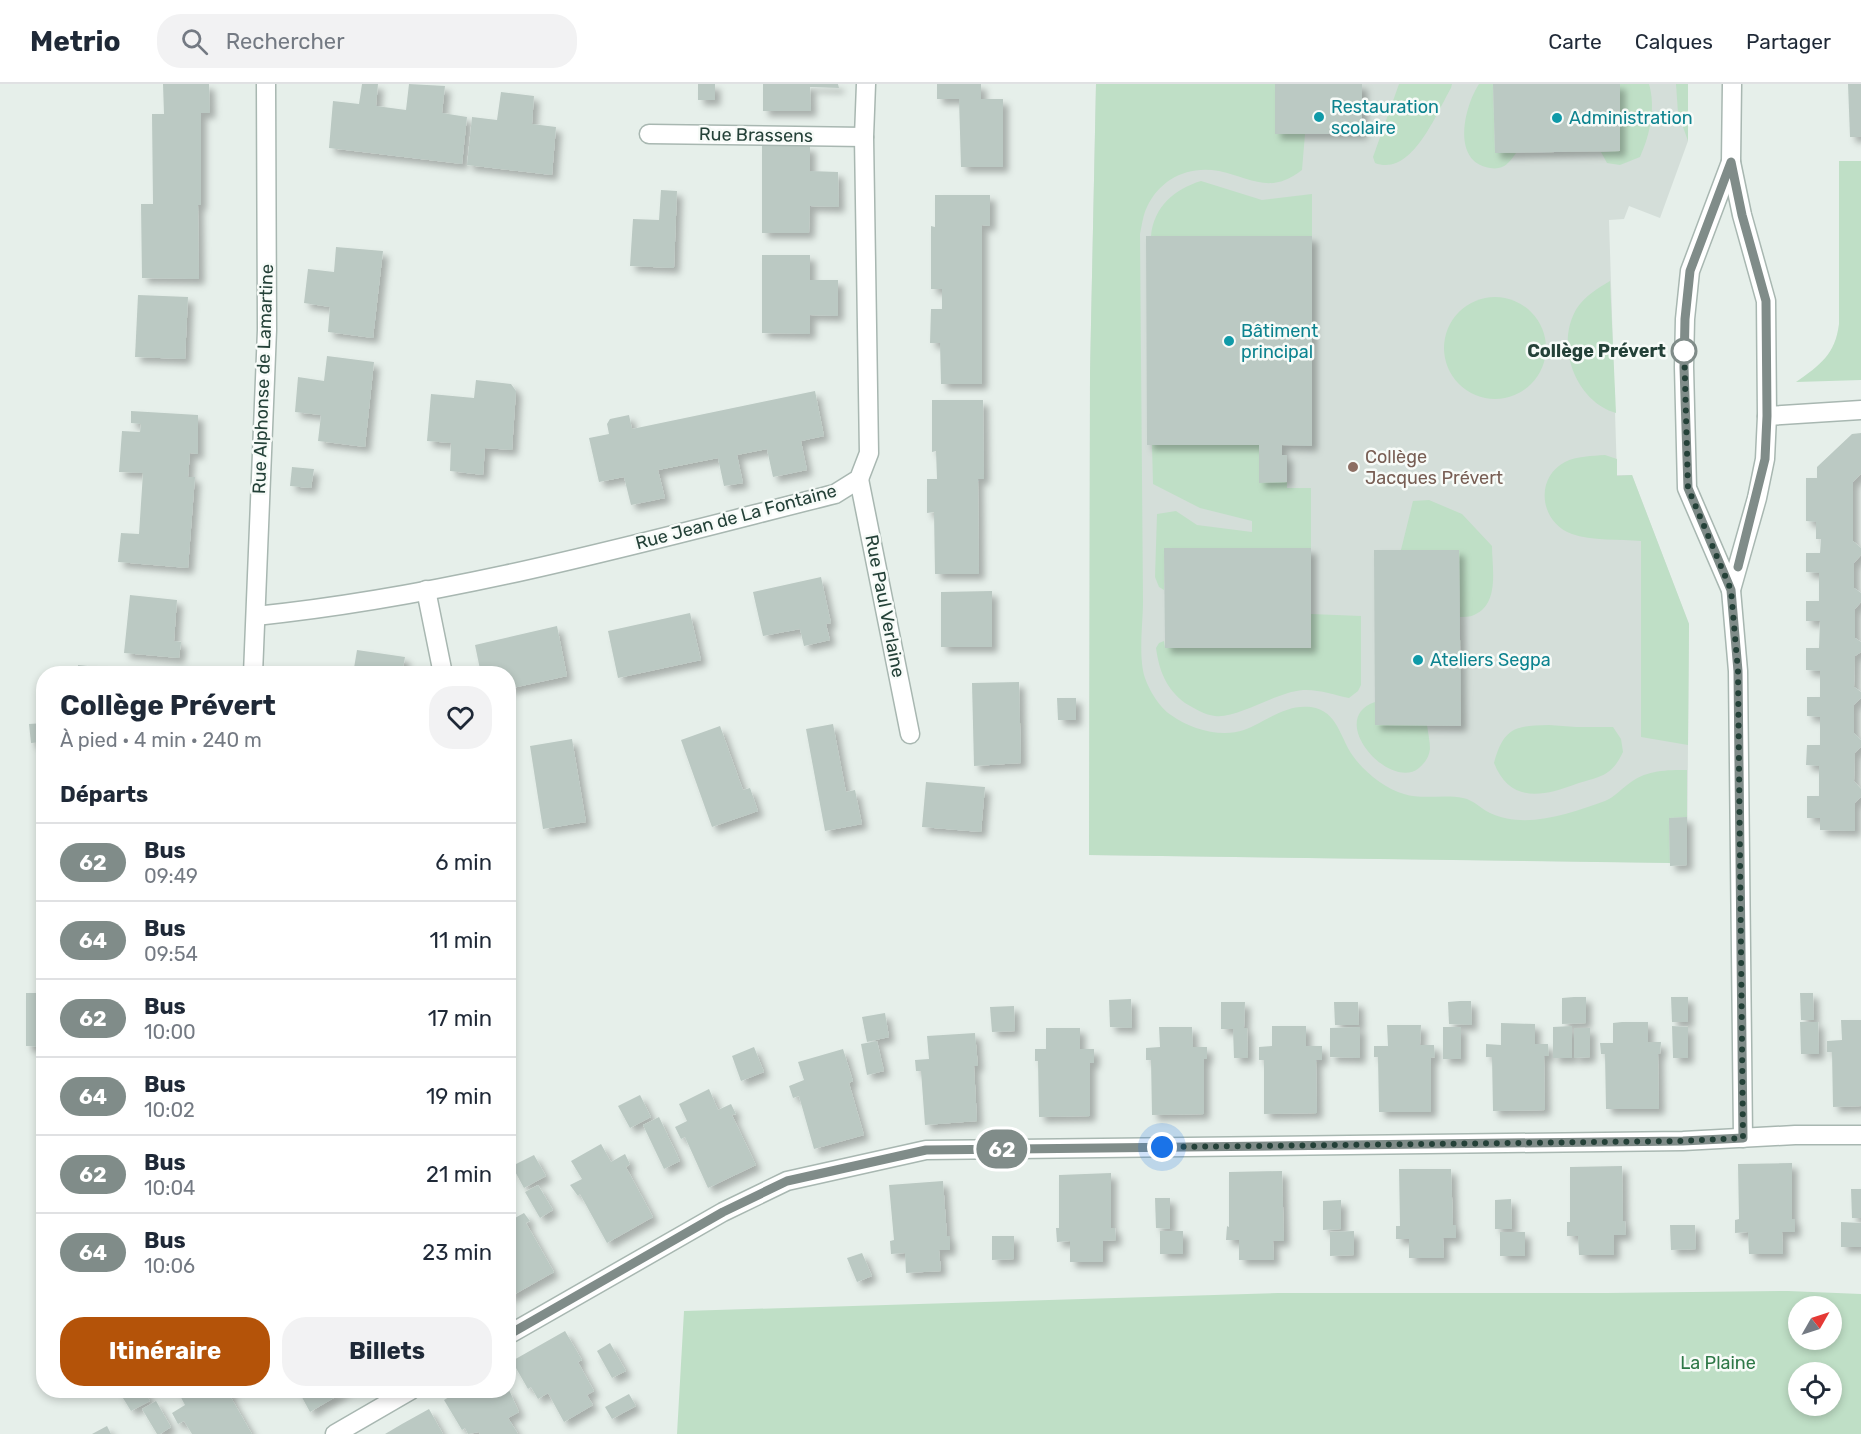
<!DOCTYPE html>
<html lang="fr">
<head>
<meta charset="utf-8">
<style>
	:root { --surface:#fff; --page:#f2f2f3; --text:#1f2937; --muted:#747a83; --line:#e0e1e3; --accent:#b45309 }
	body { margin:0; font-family:Rubik,sans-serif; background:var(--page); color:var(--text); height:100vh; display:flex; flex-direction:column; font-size:22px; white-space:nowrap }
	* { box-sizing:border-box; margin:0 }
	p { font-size:20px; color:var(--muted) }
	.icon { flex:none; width:33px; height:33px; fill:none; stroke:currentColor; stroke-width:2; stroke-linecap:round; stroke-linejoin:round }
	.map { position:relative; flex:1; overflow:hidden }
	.side { position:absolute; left:36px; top:582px; width:480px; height:732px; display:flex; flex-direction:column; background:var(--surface); border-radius:24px; box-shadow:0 3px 9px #0003 }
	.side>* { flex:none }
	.badge { padding:0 12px; border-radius:20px; font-size:21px; line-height:39px }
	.needle { width:39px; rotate:51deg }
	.controls { position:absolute; left:1788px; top:1212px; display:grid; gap:12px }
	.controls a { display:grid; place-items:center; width:54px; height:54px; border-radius:50%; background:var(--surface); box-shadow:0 3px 9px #0003; font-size:30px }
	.you { position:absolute; width:30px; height:30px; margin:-15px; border:4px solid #fff; border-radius:50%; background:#1a73e8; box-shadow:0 0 0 9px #1a73e833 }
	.map>.badge { position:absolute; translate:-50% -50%; box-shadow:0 0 0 3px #fff }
	h2 { padding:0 24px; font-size:22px; line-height:54px }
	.round { display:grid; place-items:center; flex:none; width:63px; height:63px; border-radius:24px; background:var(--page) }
	.summary { display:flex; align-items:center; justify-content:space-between; height:102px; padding:0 24px }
	h1 { font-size:28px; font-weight:700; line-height:45px }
	.primary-button { display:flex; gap:12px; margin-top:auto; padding:12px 24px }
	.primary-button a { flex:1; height:69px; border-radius:24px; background:var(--accent); color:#fff; font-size:24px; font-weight:700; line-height:69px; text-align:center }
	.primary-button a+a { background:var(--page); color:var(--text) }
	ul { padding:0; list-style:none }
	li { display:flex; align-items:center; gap:18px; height:78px; padding:0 24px; border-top:2px solid var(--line) }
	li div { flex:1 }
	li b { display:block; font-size:22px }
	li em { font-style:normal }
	li .badge { min-width:66px; font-weight:700; text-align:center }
	header { display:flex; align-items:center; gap:36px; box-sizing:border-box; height:84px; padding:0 30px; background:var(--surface); border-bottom:2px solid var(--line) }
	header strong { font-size:28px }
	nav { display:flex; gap:33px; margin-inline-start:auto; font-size:21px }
	.search { width:420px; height:54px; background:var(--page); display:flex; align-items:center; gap:15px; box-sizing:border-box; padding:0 21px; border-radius:24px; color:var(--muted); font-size:22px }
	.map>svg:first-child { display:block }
	.built { fill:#d4ded9 }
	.green { fill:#bfdfc6; fill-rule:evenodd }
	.building { fill:#bbc9c3; filter:url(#shadow) }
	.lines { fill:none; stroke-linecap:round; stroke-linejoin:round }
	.minor-casing { stroke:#a8b7b1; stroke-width:21 }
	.minor { stroke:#fff; stroke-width:18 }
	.line-casing { stroke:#fff; stroke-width:14 }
	.line { stroke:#808c89; stroke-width:9 }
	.walk { stroke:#244138; stroke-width:6; stroke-dasharray:0 10.8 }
	.culture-dot { fill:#0f9aa8; stroke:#f7fbf8; stroke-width:2 }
	.stop-dot { fill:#fff; stroke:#808c89; stroke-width:3 }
	.education-dot { fill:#8d6e63; stroke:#f7fbf8; stroke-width:2 }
	.labels { text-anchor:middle; stroke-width:5; stroke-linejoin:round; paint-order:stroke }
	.culture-label { font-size:18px; fill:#0d838f; stroke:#f7fbf8; text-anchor:start }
	.street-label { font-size:18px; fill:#244138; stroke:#f7fbf8 }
	.stop-label { font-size:18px; font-weight:bold; fill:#244138; stroke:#f7fbf8; text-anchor:end }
	.education-label { font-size:18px; fill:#785e54; stroke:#f7fbf8; text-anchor:start }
	.park-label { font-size:18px; fill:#2e7847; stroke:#f7fbf8 }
</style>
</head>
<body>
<header>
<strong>Metrio</strong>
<div class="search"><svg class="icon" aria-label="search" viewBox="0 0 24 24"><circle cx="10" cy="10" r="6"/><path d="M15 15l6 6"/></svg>Rechercher</div>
<nav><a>Carte</a><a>Calques</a><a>Partager</a></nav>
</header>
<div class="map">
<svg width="1861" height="1350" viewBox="0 0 1861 1350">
	<defs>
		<filter id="shadow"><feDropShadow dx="5.5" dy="5.5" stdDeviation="3" flood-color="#0004"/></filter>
	</defs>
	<rect width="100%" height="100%" fill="#e6efea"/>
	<path class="built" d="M1096 0H1688V57L1660 134 1629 122 1624 135 1609 136 1617 391H1632L1689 540 1687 779 1089 771 1090 289Z"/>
	<g class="green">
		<path d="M1096 0H1275L1305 50 1302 86C1270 111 1252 94 1219 87 1188 81 1160 95 1147 123 1143 131 1142 141 1140 150L1143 517C1143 539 1138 573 1145 594 1149 606 1160 624 1171 631 1190 645 1221 654 1244 646 1267 637 1285 620 1311 623 1338 627 1340 654 1353 672 1364 688 1386 705 1404 710 1422 716 1444 710 1463 714 1474 716 1481 725 1490 729 1526 746 1571 729 1605 717 1615 713 1622 704 1631 698 1648 686 1666 686 1687 686V733L1669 734 1670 779 1089 771 1090 289Z"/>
		<path d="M1399 0H1452L1451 4C1436 30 1412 93 1375 79L1373 73Z"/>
		<path d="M1479 0H1493L1495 68 1516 69C1508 80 1504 86 1490 84 1451 78 1464 23 1479 0Z"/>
		<path d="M1620 0H1649C1656 24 1650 51 1640 73L1620 81 1607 79 1601 68 1620 67Z"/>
		<path d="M1676 0H1688V57L1678 29Z"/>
		<path d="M1839 77H1861V296L1796 298C1820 281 1835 271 1839 240Z"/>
		<path d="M1201 97 1262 116 1312 110V152H1151C1154 122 1175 105 1201 97Z"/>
		<path d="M1610 197 1616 329C1576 318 1554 261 1577 224 1585 212 1598 204 1610 197Z"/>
		<circle cx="1495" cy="264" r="51"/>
		<path d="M1152 361H1259L1260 398H1287V404H1311V464H1165L1164 506 1159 503 1155 493 1157 430 1176 427 1197 441 1252 448V437L1200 424 1153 400Z"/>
		<path d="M1605 371 1617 375V392L1632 391 1689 540 1688 661 1641 653V457C1620 455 1591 457 1572 450 1540 439 1534 394 1565 378 1576 372 1593 372 1605 371Z"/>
		<path d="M1429 416 1462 430 1492 462C1492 484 1500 520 1474 531 1470 533 1464 533 1460 533L1459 466H1401L1413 417Z"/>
		<path d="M1311 530 1361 532V601L1358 607 1349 614C1335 611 1318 605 1303 606 1276 608 1237 635 1215 632 1204 631 1194 624 1185 619 1166 605 1159 586 1156 564L1159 559 1164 557 1165 564H1311Z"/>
		<path d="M1375 618 1376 641H1427C1428 649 1430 657 1430 665 1429 673 1425 679 1419 684 1390 708 1325 635 1375 618Z"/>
		<path d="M1549 641 1576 643H1613L1621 655 1623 668C1611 693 1601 692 1576 700 1542 713 1510 719 1494 679 1504 643 1515 642 1549 641Z"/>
		<path d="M1788 1207 1861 1210V1350H677L684 1227 1278 1209H1606ZM1798 1222H1832V1256H1798ZM1798 1288H1832V1322H1798Z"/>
	</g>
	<g class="building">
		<path d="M163 0H209L210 29H201V121H198L199 195 142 194 141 120H153L152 30H164Z"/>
		<path d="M362 0H378L376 22 406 26 409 0 445 2 442 29 467 33 462 80 329 64 333 17 359 20Z"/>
		<rect x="698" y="0" width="17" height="16"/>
		<path d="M763 0H838L839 4 810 3 811 27H763Z"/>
		<path d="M937 0H981V15H1003V83H961L959 15H937Z"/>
		<rect x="1275" y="0" width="87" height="50"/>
		<path d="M1493 0H1620V67L1495 69Z"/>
		<path d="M1848 0H1861V53H1850Z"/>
		<path d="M501 8 534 12 532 40 556 43 552 91 467 81 472 33 497 36Z"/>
		<path d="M762 62H810V87L838 88 839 123 810 122 809 149H762Z"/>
		<path d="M661 106 677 107 674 184 630 182 633 135 659 136Z"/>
		<path d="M935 111H990V142L982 141V300H941L940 259H930L931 225H942V205H931V142L935 143Z"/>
		<path d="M1146 152H1312V362L1282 361V371H1287V398L1259 399V361H1147Z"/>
		<path d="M336 163 383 167 373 254 328 248 330 223 304 219 308 185 334 188Z"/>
		<path d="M762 171H810V196H838V232L810 231V250L762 249Z"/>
		<path d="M138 211 188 213 185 275 135 273Z"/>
		<path d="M327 272 374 278 365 363 318 357 321 331 295 328 298 293 324 297Z"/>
		<path d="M476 296 511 300 516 307 512 366 485 364 483 391 450 387 451 359 427 357 431 310 474 314Z"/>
		<path d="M815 307 824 352 801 357 807 386 773 393 767 365 737 371 743 399 724 402 718 374 658 386 665 414 631 421 624 393 599 398 589 354 609 350 607 340 610 335 629 331 632 345Z"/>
		<path d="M932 316H983L984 395H978L979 490H935L934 428 927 429V395H937L936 367 932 368Z"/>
		<path d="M131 327 198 331V370L190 369 188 393H195L188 484 118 478 121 449 139 450 143 389 119 388 122 347 140 348 141 340 131 339Z"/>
		<path d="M1861 349V390L1853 398V457L1861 464V471L1854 479V504L1861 509V518L1855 525V554L1861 558V568L1855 572 1854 603 1861 608V614L1854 621V649L1861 656V663L1855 669 1854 697 1861 705V713L1855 719V747L1820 746V734H1807V712H1819V682L1806 681 1807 661H1820V633L1807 632V613H1820V587L1806 586V564H1819L1820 537H1806V517H1819V489L1806 488V469H1820L1821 455H1816V438L1806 437V394H1817V383L1852 350Z"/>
		<path d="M292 383 314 385 311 404 290 402Z"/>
		<path d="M1164 464H1311V564H1165Z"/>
		<path d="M1374 466H1459L1461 642 1375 641Z"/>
		<path d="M821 493 831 539 826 540 830 556 804 562 800 545 763 552 753 508Z"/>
		<path d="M992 507V563H941V508Z"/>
		<path d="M130 511 177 516 174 557 181 558 179 574 124 569Z"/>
		<path d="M690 529 701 576 618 594 608 547Z"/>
		<path d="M557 542 567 592 508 605V590H481L475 561Z"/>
		<path d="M357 566 405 573 402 590H353Z"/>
		<path d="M78 581 116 585V590H78Z"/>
		<path d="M1019 598 1021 679 974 682 972 599Z"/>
		<path d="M1057 614H1076V636H1058Z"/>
		<path d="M44 639V658L31 659 29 640Z"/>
		<path d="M833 640 846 708 855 706 862 740 825 747 806 645Z"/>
		<path d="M720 642 743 706 750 704 758 727 712 743 681 656Z"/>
		<path d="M572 655 586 738 543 745 530 662Z"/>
		<path d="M926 698 985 703 981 748 922 743Z"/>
		<path d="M1687 733V781L1670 782 1669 734Z"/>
		<path d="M26 909H44V963L26 962Z"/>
		<path d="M1800 909H1813L1814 936H1801Z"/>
		<path d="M1574 913H1586V939L1562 940V914Z"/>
		<path d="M1671 913H1688V938H1672Z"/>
		<path d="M1131 915 1132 944 1110 943 1109 916Z"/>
		<path d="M1460 917H1471L1472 941 1449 940 1448 918Z"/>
		<path d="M1221 918H1245L1244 944H1247L1248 974H1234L1233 945H1221Z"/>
		<path d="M1334 918H1358L1359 941H1335Z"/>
		<path d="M1014 922 1015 947 992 948 990 923Z"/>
		<path d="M885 929 889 953 867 958 862 933Z"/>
		<path d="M1841 936H1861V1022L1833 1023 1832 968H1827V957L1842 956Z"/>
		<path d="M1622 938H1648V958H1661L1660 970H1658L1659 1025H1606L1605 970H1601L1600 959H1613V939Z"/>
		<path d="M1800 938H1818L1819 970H1801Z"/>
		<path d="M1501 939 1535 940V960H1548L1549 972H1544L1545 1026 1493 1027 1492 973H1486V960L1501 961Z"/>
		<path d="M1387 941H1421L1420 961H1434L1435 973 1431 974V1028H1379L1378 973H1374V962H1388Z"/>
		<path d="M1272 942H1306V962H1322V976H1316L1317 1029 1264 1030V976H1259V963L1272 962Z"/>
		<path d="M1572 942V974H1553V943Z"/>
		<path d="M1672 942 1688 943V974H1673Z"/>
		<path d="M1159 943H1192L1193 963H1207V975H1204V1030L1152 1031 1151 976H1146V964L1160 963Z"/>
		<path d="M1360 943V974L1330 973V944Z"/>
		<rect x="1443" y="943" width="18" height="32"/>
		<path d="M1046 944H1080V965H1094V979H1090V1032L1039 1033 1038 977H1035V965H1046Z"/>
		<path d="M1574 944H1590V973L1574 974Z"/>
		<path d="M975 949 978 982H974L977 1037 925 1041 921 987H916L915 976 929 975 927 952Z"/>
		<path d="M877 957 884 987 867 991 861 960Z"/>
		<path d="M754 963 764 988 741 997 732 972Z"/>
		<path d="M843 965 853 997 849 999 864 1051 814 1065 799 1012 793 1014 789 1002 804 996 798 978Z"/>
		<path d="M709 1005 718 1026 731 1020 736 1030 732 1031 756 1081 708 1104 685 1053 681 1055 675 1043 687 1037 679 1020Z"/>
		<path d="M640 1011 651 1033 630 1044 618 1022Z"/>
		<path d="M659 1033 680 1077 664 1085 643 1041Z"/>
		<path d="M601 1060 611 1078 625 1070 630 1080 626 1083 653 1133 607 1159 580 1110 578 1112 570 1101 582 1095 571 1077Z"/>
		<path d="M534 1071 546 1092 524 1104 512 1082Z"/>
		<path d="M1792 1079V1135H1795V1148H1782L1783 1170H1749L1748 1148 1735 1149V1136L1739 1135 1738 1080Z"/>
		<path d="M1622 1082 1623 1137H1625L1626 1151H1614V1171H1579L1578 1152H1567V1138H1570V1083Z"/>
		<path d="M1399 1085H1451L1453 1141H1456V1154H1443L1444 1174H1409V1155H1396V1142H1400Z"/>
		<path d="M1282 1087 1284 1157H1273L1274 1176H1239V1156H1226L1227 1142 1229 1143V1088Z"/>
		<path d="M1111 1089V1144H1115L1116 1156 1103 1157V1178H1070V1157L1057 1158 1056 1144H1059V1091Z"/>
		<path d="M943 1097 947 1152H950V1166H939L941 1187 906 1189 905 1169 891 1170 890 1157 894 1156 889 1101Z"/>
		<path d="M538 1101 553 1126 540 1134 525 1108Z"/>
		<path d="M1851 1105H1861V1134H1852Z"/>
		<path d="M1155 1114H1170V1145L1156 1144Z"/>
		<path d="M1511 1115 1512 1145H1495V1116Z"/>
		<path d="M1341 1116V1145L1323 1146V1117Z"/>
		<path d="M508 1128 513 1135 524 1129 530 1137 526 1139 554 1188 508 1214Z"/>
		<path d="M1841 1138 1861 1139V1163H1841Z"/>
		<path d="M1670 1141H1695L1696 1165 1671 1166Z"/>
		<rect x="1160" y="1147" width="23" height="23"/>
		<path d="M1354 1147V1171L1330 1172V1148Z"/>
		<rect x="1500" y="1148" width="25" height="24"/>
		<path d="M992 1152H1014V1175L992 1176Z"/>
		<path d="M862 1169 872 1192 857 1198 847 1174Z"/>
		<path d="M565 1247 582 1276 578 1278 594 1307 587 1311 593 1321 564 1338 548 1309 538 1315 531 1303 528 1305 512 1277Z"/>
		<path d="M610 1259 626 1287 612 1294 597 1267Z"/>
		<path d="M118 1306H144L150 1317 131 1327Z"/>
		<path d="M177 1306H234L229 1310 252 1350H192L184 1337 178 1340 172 1329 185 1321Z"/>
		<path d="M298 1306H347L310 1328Z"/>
		<path d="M461 1306H509L519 1328 508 1334 518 1350H480L479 1348 468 1350 465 1344 462 1346 444 1316Z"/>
		<path d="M629 1310 636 1322 612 1335 605 1323Z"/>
		<path d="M156 1317 171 1343 160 1350H157L142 1325Z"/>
		<path d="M429 1325 443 1350H385L402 1340Z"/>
		<path d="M107 1342 111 1350H92Z"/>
	</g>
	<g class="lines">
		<g class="minor-casing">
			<g id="minor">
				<path d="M1732 0 1731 78 1742 131 1766 217 1767 332 1765 375 1757 414 1731 506 1738 587 1743 1054"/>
				<path d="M649 50 864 53"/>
				<path d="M1731 78 1690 187 1685 235 1684 283 1687 404 1731 506"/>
				<path d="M1767 332 1861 326"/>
				<path d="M859 395 910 650"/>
				<path d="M426 506 443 590"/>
				<path d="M256 532C452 512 644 458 835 410L859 395 869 369 864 53 866 0"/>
				<path d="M253 590 267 246 266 0"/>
				<path d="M508 1251 723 1128 787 1097 926 1066 1683 1057 1795 1051H1861"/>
				<path d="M335 1350 411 1306"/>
			</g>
		</g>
		<use href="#minor" class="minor"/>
	</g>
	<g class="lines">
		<g class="line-casing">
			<path id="line" d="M508 1251 723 1128 787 1097 926 1066 1683 1057 1743 1054 1738 587 1731 506 1688 404 1684 283 1685 235 1690 187 1731 78 1742 131 1766 217 1767 332 1765 375 1738 483"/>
		</g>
		<use href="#line" class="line"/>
		<path class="walk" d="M1162 1063 1683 1057 1743 1054 1738 587 1731 506 1688 404 1684 259V267"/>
	</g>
	<g class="culture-dot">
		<circle cx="1319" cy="33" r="6"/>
		<circle cx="1557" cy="34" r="6"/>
		<circle cx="1229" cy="257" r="6"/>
		<circle cx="1418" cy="576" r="6"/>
	</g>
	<circle class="stop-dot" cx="1684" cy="267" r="12"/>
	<circle class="education-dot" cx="1353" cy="383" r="6"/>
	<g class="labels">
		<g class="culture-label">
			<text x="1331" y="29">Restauration<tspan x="1331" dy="21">scolaire</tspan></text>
			<text x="1569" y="40">Administration</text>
			<text x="1241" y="253">Bâtiment<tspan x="1241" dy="21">principal</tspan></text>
			<text x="1430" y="582">Ateliers Segpa</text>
		</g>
		<g class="street-label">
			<text transform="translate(756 51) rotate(1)" y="6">Rue Brassens</text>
			<text transform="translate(263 295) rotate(-88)" y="6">Rue Alphonse de Lamartine</text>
			<text transform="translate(736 433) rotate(-15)" y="6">Rue Jean de La Fontaine</text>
			<text transform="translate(885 522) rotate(79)" y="6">Rue Paul Verlaine</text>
		</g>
		<g class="stop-label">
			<text x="1666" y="273">Collège Prévert</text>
		</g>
		<g class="education-label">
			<text x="1365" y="379">Collège<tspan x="1365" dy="21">Jacques Prévert</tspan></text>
		</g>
		<g class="park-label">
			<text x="1718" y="1285">La Plaine</text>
		</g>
	</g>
</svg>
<div class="controls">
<a><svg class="needle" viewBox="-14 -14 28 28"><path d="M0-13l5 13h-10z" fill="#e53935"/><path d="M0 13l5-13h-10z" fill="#747a83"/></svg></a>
<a><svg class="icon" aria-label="locate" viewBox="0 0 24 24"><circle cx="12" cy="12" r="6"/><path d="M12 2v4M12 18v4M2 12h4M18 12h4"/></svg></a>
</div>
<div class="you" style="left:1162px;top:1063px"></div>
<b class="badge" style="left:1002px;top:1065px;background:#808c89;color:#fff">62</b>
<section class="side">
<div class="summary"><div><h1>Collège Prévert</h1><p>À pied · 4 min · 240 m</p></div><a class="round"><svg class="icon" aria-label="heart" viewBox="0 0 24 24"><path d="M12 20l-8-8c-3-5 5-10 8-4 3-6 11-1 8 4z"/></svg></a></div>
<h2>Départs</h2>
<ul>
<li><span class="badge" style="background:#808c89;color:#fff">62</span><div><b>Bus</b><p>09:49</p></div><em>6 min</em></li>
<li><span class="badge" style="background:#808c89;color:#fff">64</span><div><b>Bus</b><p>09:54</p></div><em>11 min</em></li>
<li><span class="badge" style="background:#808c89;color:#fff">62</span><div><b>Bus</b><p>10:00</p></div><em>17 min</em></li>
<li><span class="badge" style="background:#808c89;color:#fff">64</span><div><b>Bus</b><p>10:02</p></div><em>19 min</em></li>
<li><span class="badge" style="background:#808c89;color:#fff">62</span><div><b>Bus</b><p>10:04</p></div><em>21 min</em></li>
<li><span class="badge" style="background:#808c89;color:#fff">64</span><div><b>Bus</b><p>10:06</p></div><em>23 min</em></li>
</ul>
<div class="primary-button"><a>Itinéraire</a><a>Billets</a></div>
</section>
</div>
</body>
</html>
